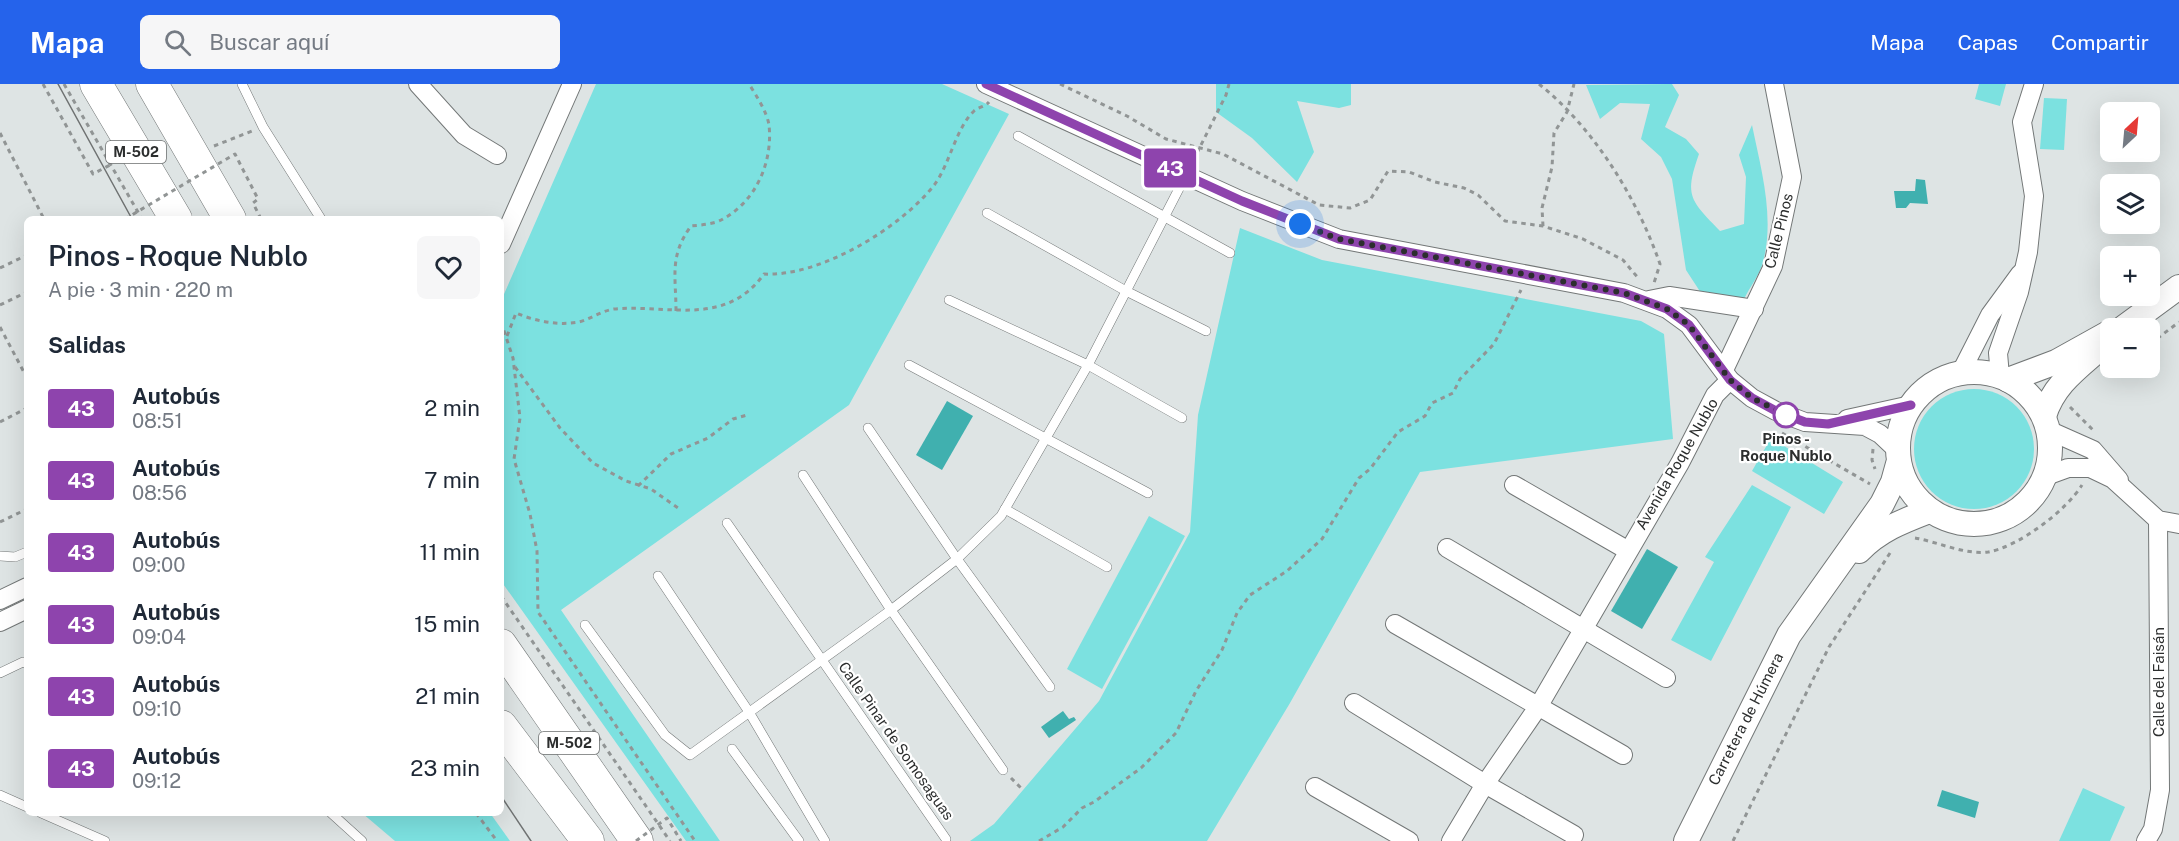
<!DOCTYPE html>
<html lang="es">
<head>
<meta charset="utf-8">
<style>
	:root { --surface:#fff; --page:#f6f6f7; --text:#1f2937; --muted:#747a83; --accent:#2563eb }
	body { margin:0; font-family:"Public Sans",sans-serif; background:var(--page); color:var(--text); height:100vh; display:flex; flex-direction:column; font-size:22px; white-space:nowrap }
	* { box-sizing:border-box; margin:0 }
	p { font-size:20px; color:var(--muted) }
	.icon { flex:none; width:33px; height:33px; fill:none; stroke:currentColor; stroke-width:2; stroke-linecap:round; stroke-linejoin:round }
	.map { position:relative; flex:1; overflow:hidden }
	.panel { position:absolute; left:24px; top:132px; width:480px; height:600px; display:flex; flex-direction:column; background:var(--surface); border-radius:9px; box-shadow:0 6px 24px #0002 }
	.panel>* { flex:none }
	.badge { padding:0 12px; border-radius:4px; font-size:21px; line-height:39px }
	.needle { width:39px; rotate:26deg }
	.buttons { position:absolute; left:2100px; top:18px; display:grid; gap:12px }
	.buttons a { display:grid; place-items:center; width:60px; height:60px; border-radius:9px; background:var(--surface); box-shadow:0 6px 24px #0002; font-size:30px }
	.you { position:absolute; width:30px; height:30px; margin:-15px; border:4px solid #fff; border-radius:50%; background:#1a73e8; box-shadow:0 0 0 9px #1a73e833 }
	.map>.badge { position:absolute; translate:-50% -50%; box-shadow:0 0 0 3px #fff }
	h2 { padding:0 24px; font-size:22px; line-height:54px }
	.round { display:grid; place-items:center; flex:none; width:63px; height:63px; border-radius:9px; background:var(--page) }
	.headline { display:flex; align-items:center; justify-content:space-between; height:102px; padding:0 24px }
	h1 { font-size:28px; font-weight:600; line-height:45px }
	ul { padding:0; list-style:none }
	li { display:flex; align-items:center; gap:18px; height:72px; padding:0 24px }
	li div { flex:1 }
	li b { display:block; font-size:22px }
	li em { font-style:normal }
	li .badge { min-width:66px; font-weight:700; text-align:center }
	header { display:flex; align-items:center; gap:36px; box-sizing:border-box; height:84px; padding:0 30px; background:var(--accent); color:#fff }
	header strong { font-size:28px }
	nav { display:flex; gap:33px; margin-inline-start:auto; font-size:21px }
	.search { width:420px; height:54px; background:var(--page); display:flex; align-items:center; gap:15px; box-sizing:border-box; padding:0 21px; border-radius:9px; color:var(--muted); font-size:22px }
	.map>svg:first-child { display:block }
	.green { fill:#7ce1e0 }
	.water { fill:#40b0af }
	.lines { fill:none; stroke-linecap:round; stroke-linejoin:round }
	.lane-casing { stroke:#737777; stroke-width:10 }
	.street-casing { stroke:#737777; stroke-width:20 }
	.secondary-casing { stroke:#737777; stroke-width:26 }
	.highway-casing { stroke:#737777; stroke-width:33 }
	.path { stroke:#919595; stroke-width:3; stroke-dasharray:4.5 4.5; stroke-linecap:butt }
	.lane { stroke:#fff; stroke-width:9 }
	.street { stroke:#fff; stroke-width:18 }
	.secondary { stroke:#fff; stroke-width:24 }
	.highway { stroke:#fff; stroke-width:32 }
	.tram { stroke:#6f7272; stroke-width:1.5 }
	.path-bridge { stroke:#919595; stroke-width:3; stroke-dasharray:4.5 4.5; stroke-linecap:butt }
	.line-casing { stroke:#fff; stroke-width:14 }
	.line { stroke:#8e44ad; stroke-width:9 }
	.walk { stroke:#2c2e2e; stroke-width:6; stroke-dasharray:0 10.8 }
	.stop-dot { fill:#fff; stroke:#8e44ad; stroke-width:3 }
	.labels { text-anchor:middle; stroke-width:4.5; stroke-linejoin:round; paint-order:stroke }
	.shield { fill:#fff; stroke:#6b6d6d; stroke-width:1.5 }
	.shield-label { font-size:14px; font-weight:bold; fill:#2c2e2e }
	.street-label { font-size:15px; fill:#2c2e2e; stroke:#fff }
	.stop-label { font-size:15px; font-weight:bold; fill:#2c2e2e; stroke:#fff }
</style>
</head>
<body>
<header>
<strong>Mapa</strong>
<div class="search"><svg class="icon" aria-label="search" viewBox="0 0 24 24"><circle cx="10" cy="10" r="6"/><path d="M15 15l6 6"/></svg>Buscar aquí</div>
<nav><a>Mapa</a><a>Capas</a><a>Compartir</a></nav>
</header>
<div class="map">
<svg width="2179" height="757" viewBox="0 0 2179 757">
	<rect width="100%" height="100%" fill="#dee4e4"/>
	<g class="green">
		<path d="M596 0H942L1009 30 849 321 561 526 720 757H686L501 497V217Z"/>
		<path d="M1216 0H1351V21L1339 24 1297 17 1314 68 1297 98 1252 54 1216 28Z"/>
		<path d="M1672 0 1679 11 1665 43 1686 55 1699 70C1684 112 1690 116 1720 147L1744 140 1746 93 1739 71 1752 41C1761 85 1775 133 1763 178 1760 190 1750 203 1744 215L1701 209 1686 186 1672 95 1661 73 1641 55 1650 20 1620 19 1600 35 1586 1Z"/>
		<path d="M1979 0H2006L2000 22 1975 15Z"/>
		<path d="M2044 14 2067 15 2064 66 2040 65Z"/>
		<path d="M1240 144 1322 176 1641 237 1664 250 1673 355 1420 388 1290 619 1207 757H970L994 740 1099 617 1190 448 1198 331Z"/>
		<circle cx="1974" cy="365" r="60"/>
		<path d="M1771 354 1843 398 1824 430 1752 387Z"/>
		<path d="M1752 401 1791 423 1711 577 1671 556 1714 478 1705 473Z"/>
		<path d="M1149 432 1185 452 1102 605 1067 585Z"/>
		<path d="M2083 704 2125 723 2110 757H2059Z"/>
		<path d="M362 729H490L510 757H395Z"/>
	</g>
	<g class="water">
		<path d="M1916 95 1925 96 1928 120 1910 119 1906 124H1896L1894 107H1915Z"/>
		<path d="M947 317 973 332 942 386 916 371Z"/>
		<path d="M1647 465 1678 483 1642 545 1611 527Z"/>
		<path d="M1063 627 1069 635 1074 633 1076 636 1049 654 1041 643Z"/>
		<path d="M1942 706 1979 718 1975 734 1937 722Z"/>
	</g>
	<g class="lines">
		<g class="lane-casing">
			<g id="lane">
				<path d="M242 0 263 43 321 135"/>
				<path d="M1018 52 1230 169"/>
				<path d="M987 129 1126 207 1206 247"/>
				<path d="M949 216 1088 281 1182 334"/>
				<path d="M909 281 1148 409"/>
				<path d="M868 344 957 475 1050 603"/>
				<path d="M803 391 891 526 1003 686"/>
				<path d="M1005 425 1107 483"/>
				<path d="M727 439 946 755"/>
				<path d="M0 472 15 473 27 468"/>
				<path d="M658 492 749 628 825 757"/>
				<path d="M585 541 665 651 690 671 891 526 957 475 1001 432 1088 281 1186 91"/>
				<path d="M0 589 23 578 27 580"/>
				<path d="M732 665 799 757"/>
				<path d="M0 711 27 723"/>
				<path d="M41 729 105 757"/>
				<path d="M331 729 362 757"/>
			</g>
		</g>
		<g class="street-casing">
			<g id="street">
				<path d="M418 0 464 51 497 71"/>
				<path d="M986 0 1242 117 1339 155 1624 209 1667 225 1689 241 1730 296 1752 314 1776 327 1805 338 1865 342 1880 350 1897 366"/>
				<path d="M501 160 572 0"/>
				<path d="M1649 216 1669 212 1754 225"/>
				<path d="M1724 286 1773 182 1792 93 1774 0"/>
				<path d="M1961 288 1990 231 2020 190"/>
				<path d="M2000 292 1998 269 2019 208 2028 168 2034 112 2022 38 2034 0"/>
				<path d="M1847 335 1911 321"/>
				<path d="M2048 346 2093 366 2119 396"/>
				<path d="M2046 392 2068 384H2090L2113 395 2158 436 2179 440"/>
				<path d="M1514 401 1627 466"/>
				<path d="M1447 464 1666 594"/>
				<path d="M0 516 27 503"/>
				<path d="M0 538 27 525"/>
				<path d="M1395 540 1623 671"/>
				<path d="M1354 619 1485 700 1574 751"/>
				<path d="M1315 703 1409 757"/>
				<path d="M1451 757 1485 700 1538 623 1680 379 1715 311 1730 296"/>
				<path d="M2146 757 2153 745 2160 706 2158 436"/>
			</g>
		</g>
		<g class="secondary-casing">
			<g id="secondary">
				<path d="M2123 244 2179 203"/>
				<circle cx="1974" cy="364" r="76"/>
				<path d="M2008 296 2056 278 2110 248"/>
				<path d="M2044 332C2053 302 2075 286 2098 266"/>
				<path d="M1859 467C1879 446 1903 437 1929 427"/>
				<path d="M1686 757 1789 551 1882 420 1893 398 1898 380"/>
			</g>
		</g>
		<g class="highway-casing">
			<g id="highway">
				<path d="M96 0 176 135"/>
				<path d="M152 0 230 135"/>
				<path d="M501 561 637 757"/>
				<path d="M501 642 588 757"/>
			</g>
		</g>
		<g class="path">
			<path d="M43 0 93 90 110 81"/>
			<path d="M64 0 142 135"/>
			<path d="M1060 0 1127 32 1166 55 1223 70 1319 121 1350 124 1370 116 1388 87 1409 88 1435 98 1464 104 1478 111 1505 137 1543 142 1583 155 1623 176 1639 195"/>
			<path d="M1539 0C1594 44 1637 114 1660 180L1654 199"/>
			<path d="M0 49 44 135"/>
			<path d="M214 62 252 47"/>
			<path d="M1193 77 1226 11 1229 0"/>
			<path d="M1543 142 1542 124 1552 83 1554 49 1567 28 1574 0"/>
			<path d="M0 184 27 171"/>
			<path d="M0 221 27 208"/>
			<path d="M676 227C676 192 669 172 691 142 701 141 715 140 723 135 756 117 773 78 769 41 767 28 756 11 749 0"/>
			<path d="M501 238 513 274 520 334 514 375 530 430 537 467 538 528 695 757"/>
			<path d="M0 243 27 294"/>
			<path d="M507 252 516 229C535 237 558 242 579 238 591 235 601 227 614 225 668 220 725 244 764 190 820 193 901 144 935 100 950 79 956 44 974 27 978 23 985 23 989 18"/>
			<path d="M2150 260 2179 238"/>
			<path d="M515 283 560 344 593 379 626 397 651 405 678 424"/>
			<path d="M2070 323 2093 346"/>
			<path d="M0 338 27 324"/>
			<path d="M1782 349 1870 400"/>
			<path d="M1873 365 1872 376 1875 385"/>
			<path d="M638 402 671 370 708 354 733 335 747 331"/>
			<path d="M0 438 27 425"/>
			<path d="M1915 454C1938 458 1965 471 1988 468 2018 463 2066 427 2082 401"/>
			<path d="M501 512 670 757"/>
			<path d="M1011 694 1021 704"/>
			<path d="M476 729 497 757"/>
			<path d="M1039 757 1063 743 1082 724 1094 718 1141 684 1176 649 1196 607 1222 566 1237 529 1250 511 1287 487 1322 455 1359 394 1370 385 1398 348 1425 332 1432 319 1453 309 1460 295 1494 260 1521 206"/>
			<path d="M1733 757 1829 563 1892 466"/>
		</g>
		<use href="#lane" class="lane"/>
		<use href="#street" class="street"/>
		<use href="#secondary" class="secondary"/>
		<use href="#highway" class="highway"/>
		<g class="tram">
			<path d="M58 0 132 135"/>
			<path d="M501 712 531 757"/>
		</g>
		<g class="path-bridge">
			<path d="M125 135 235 70 258 115 253 119 261 135"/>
			<path d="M636 757 667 734 681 757"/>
		</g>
	</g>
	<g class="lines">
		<g class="line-casing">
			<path id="line" d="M986 0 1242 117 1339 155 1624 209 1667 225 1689 241 1730 296 1752 314 1776 327 1805 338 1828 340 1911 321"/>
		</g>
		<use href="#line" class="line"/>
		<path class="walk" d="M1300 140 1339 155 1624 209 1667 225 1689 241 1730 296 1752 314 1790 333 1786 331"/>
	</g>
	<circle class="stop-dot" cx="1786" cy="331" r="12"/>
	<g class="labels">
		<g class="shield">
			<rect x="106" y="57" width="60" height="22" rx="4.5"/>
			<rect x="539" y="648" width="60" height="22" rx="4.5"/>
		</g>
		<g class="shield-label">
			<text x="136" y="73">M-502</text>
			<text x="569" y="664">M-502</text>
		</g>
		<g class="street-label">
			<text transform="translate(1779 147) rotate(-76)" y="5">Calle Pinos</text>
			<text transform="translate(1677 380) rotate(-60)" y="5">Avenida Roque Nublo</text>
			<text transform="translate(2159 598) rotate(-90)" y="5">Calle del Faisán</text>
			<text transform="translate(1746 635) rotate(-63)" y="5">Carretera de Húmera</text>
			<text transform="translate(896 657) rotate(55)" y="5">Calle Pinar de Somosaguas</text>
		</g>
		<g class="stop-label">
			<text x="1786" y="360">Pinos -<tspan x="1786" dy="17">Roque Nublo</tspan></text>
		</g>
	</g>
</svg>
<div class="buttons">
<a><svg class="needle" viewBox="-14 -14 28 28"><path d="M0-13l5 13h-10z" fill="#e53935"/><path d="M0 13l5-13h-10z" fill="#747a83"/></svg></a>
<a><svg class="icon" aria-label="layers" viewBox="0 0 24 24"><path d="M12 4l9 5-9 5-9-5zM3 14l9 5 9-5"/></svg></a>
<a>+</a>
<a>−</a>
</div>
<div class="you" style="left:1300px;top:140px"></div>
<b class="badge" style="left:1170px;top:84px;background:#8e44ad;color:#fff">43</b>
<section class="panel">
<div class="headline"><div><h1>Pinos - Roque Nublo</h1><p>A pie · 3 min · 220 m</p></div><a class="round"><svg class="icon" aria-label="heart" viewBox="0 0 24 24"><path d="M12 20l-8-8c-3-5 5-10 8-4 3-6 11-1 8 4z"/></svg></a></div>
<h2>Salidas</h2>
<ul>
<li><span class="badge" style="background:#8e44ad;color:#fff">43</span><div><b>Autobús</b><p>08:51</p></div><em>2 min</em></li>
<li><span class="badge" style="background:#8e44ad;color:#fff">43</span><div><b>Autobús</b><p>08:56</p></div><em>7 min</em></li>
<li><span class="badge" style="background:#8e44ad;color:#fff">43</span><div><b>Autobús</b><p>09:00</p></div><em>11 min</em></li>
<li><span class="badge" style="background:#8e44ad;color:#fff">43</span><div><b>Autobús</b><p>09:04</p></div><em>15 min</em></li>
<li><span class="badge" style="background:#8e44ad;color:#fff">43</span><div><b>Autobús</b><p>09:10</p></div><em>21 min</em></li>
<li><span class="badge" style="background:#8e44ad;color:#fff">43</span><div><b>Autobús</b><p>09:12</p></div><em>23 min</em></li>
</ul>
</section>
</div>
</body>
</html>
